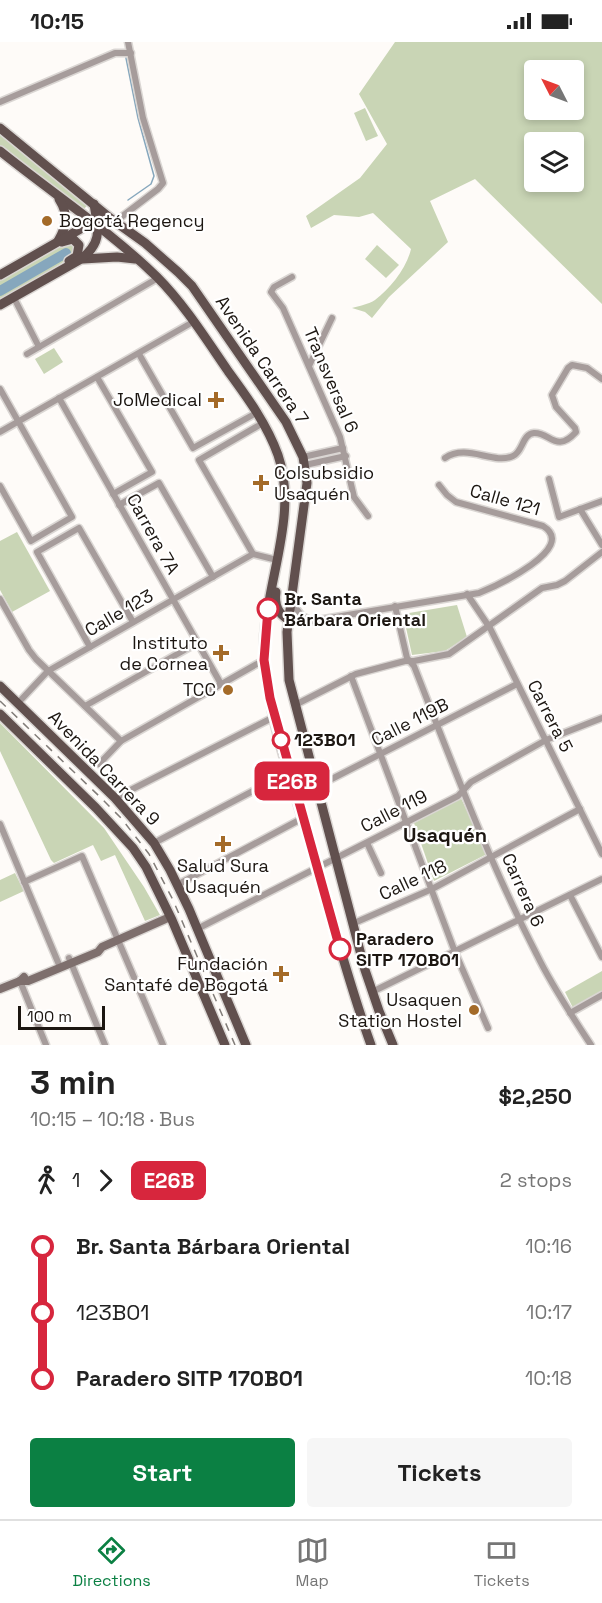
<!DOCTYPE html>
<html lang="en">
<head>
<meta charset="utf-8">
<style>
	:root { --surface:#fff; --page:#f6f6f6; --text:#222; --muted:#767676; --line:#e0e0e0; --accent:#0b8043 }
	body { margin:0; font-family:"Space Grotesk",sans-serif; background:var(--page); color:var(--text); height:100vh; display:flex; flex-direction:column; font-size:22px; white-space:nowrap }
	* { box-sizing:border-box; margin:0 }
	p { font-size:20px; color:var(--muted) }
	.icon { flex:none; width:33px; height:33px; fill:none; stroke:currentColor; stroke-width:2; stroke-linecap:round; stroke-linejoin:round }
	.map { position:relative; height:1003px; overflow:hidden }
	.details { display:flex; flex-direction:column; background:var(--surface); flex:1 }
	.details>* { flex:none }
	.badge { padding:0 12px; border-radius:9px; font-size:21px; line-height:39px }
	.needle { width:39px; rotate:312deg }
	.controls { position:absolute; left:524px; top:18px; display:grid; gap:12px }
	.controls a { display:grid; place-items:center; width:60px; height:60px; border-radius:6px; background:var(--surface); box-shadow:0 3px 9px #0003; font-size:30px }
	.scale { position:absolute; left:18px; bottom:15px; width:87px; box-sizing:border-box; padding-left:6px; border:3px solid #1c1611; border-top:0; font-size:16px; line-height:21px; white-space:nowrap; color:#1c1611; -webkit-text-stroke:4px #fff; paint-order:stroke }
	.map>.badge { position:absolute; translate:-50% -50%; box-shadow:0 0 0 3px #fff }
	.legs { display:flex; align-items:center; gap:9px; height:66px; padding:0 30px; font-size:20px }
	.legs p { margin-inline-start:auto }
	.headline { display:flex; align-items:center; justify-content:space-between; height:102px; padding:0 30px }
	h1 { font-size:33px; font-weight:600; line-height:45px }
	.cta { display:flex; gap:12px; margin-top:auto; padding:12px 30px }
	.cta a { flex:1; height:69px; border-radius:6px; background:var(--accent); color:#fff; font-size:24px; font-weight:600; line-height:69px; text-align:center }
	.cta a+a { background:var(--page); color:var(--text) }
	ul { padding:0 30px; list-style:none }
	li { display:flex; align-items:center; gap:21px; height:66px; font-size:22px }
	li i { display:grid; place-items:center; width:9px; height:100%; margin:0 8px; background:currentColor }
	li i::after { content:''; width:15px; height:15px; margin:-8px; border:4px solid; border-radius:50%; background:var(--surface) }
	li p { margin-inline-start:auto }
	li:first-child i { background:linear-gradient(#0000 50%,currentColor 0) }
	li:last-child i { background:linear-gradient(currentColor 50%,#0000 0) }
	.status { display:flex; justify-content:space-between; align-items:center; height:42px; padding:0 30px; background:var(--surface); direction:ltr }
	.status svg { height:16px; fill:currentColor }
	.menu { display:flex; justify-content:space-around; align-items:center; height:84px; border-top:2px solid var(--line); background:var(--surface); font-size:16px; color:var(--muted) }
	.menu a { display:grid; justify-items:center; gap:3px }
	.menu .selected { color:var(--accent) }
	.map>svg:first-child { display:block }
	.green { fill:#c9d5b5; fill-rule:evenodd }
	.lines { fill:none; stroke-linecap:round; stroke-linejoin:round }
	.stream { stroke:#86a7bd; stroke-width:1.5 }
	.river { stroke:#86a7bd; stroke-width:10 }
	.street-casing { stroke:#dad6d3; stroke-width:9 }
	.secondary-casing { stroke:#dad6d3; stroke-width:11 }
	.primary-casing { stroke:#dad6d3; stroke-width:12 }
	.street { stroke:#a69c9b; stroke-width:6 }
	.secondary { stroke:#7e6f6d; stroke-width:8 }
	.primary { stroke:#61504e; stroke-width:9 }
	.rail { stroke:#827d79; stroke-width:1.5; stroke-dasharray:8 8; stroke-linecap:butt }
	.line-1-casing { stroke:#fff; stroke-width:14 }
	.line-1 { stroke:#d7263d; stroke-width:9 }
	.poi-dot { fill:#a46b29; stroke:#fff; stroke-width:2 }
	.stop-1-dot { fill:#fff; stroke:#d7263d; stroke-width:3 }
	.labels { text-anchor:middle; stroke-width:4.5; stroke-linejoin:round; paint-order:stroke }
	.poi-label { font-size:18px; fill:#1c1611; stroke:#fff; text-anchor:end }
	.street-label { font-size:18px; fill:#1c1611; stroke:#fff }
	.stop-label { font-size:18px; font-weight:bold; fill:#1c1611; stroke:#fff; text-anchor:start }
	.neighbourhood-label { font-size:20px; font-weight:bold; fill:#1c1611; stroke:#fff }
</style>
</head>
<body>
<div class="status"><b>10:15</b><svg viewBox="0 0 49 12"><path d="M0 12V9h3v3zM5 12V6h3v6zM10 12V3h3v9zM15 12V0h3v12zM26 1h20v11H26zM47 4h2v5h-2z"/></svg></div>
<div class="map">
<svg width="602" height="1003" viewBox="0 0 602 1003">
	<rect width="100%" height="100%" fill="#fefbf8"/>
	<g class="green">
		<path d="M395 0H602V262L475 137 430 159 448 200 389 255 372 276 365 270 352 266C359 264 369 262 375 258 391 246 407 225 411 207L373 171 359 175 334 173 311 186 306 174 360 136 387 102 359 52ZM534 28H573V68H534ZM534 100H573V140H534Z"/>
		<path d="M365 66 378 94 366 99 354 71Z"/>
		<path d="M0 91 87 163 83 169 0 104Z"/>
		<path d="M73 200 77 205 73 214 0 260V236C18 225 53 201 73 200Z"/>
		<path d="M377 203 399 223 386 236 365 217Z"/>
		<path d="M54 306 63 320 44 332 35 317Z"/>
		<path d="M17 490 50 549 12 570 0 548V499Z"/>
		<path d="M457 563 467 595 445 609 412 613 403 572Z"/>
		<path d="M0 681 104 786 144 845 160 873 145 879 115 813 101 819 93 803 54 821 51 818 0 709Z"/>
		<path d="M461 756 487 812 434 839 414 781Z"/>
		<path d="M15 831 24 849 0 860V838Z"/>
		<path d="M602 929V950L573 966 565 950Z"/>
	</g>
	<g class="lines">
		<path class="stream" d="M126 16 138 76 154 134 151 142 128 158"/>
		<path class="river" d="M0 249 66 211"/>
		<g class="street-casing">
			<g id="street">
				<path d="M0 60 115 11H131"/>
				<path d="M116 179 158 147 163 141 143 76 128 0"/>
				<path d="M292 235 274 245 271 250 283 266 340 395 354 455 368 474"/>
				<path d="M14 256 39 305"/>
				<path d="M27 312 158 236"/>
				<path d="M139 312 193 406 258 370"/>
				<path d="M309 324 332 276"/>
				<path d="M97 335 152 430 113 452"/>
				<path d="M0 347 72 475 31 499 0 444"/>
				<path d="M59 356 221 642"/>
				<path d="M0 390 193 280"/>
				<path d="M303 415 343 406"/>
				<path d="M445 416C467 401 493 423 513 414 523 410 522 392 534 391 550 390 556 412 576 390L575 386 556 365 552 353 568 326 572 323 587 326 602 337"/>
				<path d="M305 423 346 414"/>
				<path d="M549 437 559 475 602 459"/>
				<path d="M119 463 159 441 213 535"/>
				<path d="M580 467 602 503"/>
				<path d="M253 512 199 418 263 381"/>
				<path d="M467 552 490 586 602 812"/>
				<path d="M0 557 29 608 36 617 121 699"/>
				<path d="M292 561 302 574 313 579"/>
				<path d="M395 564 407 616 414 624C452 721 489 820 537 913 552 944 572 974 591 1003"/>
				<path d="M289 578 306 580 479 551C496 544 579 506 543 484L456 460 447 453 439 443"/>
				<path d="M90 605 37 510 79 486 133 580"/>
				<path d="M351 634 455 910 488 986"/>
				<path d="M18 661 48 629 253 512 277 518"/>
				<path d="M295 663 356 632 405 619H414L449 612 542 546 557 543 565 539 602 510"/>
				<path d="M85 664 197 601"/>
				<path d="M99 722 121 699 264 618"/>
				<path d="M316 745 517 642"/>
				<path d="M115 756 274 675"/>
				<path d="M0 782 60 925"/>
				<path d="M154 801 289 730"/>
				<path d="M367 801 381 831"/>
				<path d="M24 840 82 814 163 1003"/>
				<path d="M177 843 303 776"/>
				<path d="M570 853 602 915"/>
				<path d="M352 882 432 847 580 767"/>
				<path d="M197 887 458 754 471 740 546 698 602 676"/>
				<path d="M69 916 105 1003"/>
				<path d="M20 939 46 1003"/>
				<path d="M372 950 602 837"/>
				<path d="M570 971 602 953"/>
			</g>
		</g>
		<g class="secondary-casing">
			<g id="secondary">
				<path d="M20 939H28L98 910 102 905 170 875"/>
				<path d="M0 947 20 939 24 935"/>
			</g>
		</g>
		<g class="primary-casing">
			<g id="primary">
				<path d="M0 86 110 176 145 201 178 230 192 244 286 380 303 415 307 441 287 590 289 638 365 928 379 969 393 1003"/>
				<path d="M0 109C52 151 109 188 157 235 184 262 206 297 228 329 247 355 267 382 278 413 301 480 258 553 265 622 270 678 291 737 307 791 328 862 346 934 371 1003"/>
				<path d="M58 199C67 184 69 173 59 157"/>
				<path d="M62 200 73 197 79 203 77 214 69 219"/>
				<path d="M83 217 117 215 135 217"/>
				<path d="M0 233 96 178"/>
				<path d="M0 263 81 217C103 200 98 187 94 162"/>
				<path d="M276 550C274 563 278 572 289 578"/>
				<path d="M0 644 115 756 154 801 170 828 189 867 246 1003"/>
				<path d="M0 672 96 766 133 806 146 825 172 878 225 1003"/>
			</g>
		</g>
		<use href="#street" class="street"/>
		<use href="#secondary" class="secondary"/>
		<use href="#primary" class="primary"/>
		<path class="rail" d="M0 659 99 754 121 776 149 812 173 858 235 1003"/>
	</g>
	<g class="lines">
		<g class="line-1-casing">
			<path id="line-1" d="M268 567 264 618 270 656 340 907"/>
		</g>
		<use href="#line-1" class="line-1"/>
	</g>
	<g class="poi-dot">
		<circle cx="47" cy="179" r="6"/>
		<path d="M213 349h6v6h6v6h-6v6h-6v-6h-6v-6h6z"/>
		<path d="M258 432h6v6h6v6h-6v6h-6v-6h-6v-6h6z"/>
		<path d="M218 602h6v6h6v6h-6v6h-6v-6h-6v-6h6z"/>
		<circle cx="228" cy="648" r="6"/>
		<path d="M220 793h6v6h6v6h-6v6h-6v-6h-6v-6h6z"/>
		<path d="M278 923h6v6h6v6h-6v6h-6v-6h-6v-6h6z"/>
		<circle cx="474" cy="968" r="6"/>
	</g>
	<g class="stop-1-dot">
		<circle cx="268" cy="567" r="10"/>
		<circle cx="281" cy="698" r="8"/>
		<circle cx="340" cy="907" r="10"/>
	</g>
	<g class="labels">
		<g class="poi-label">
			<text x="59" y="185" text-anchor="start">Bogotá Regency</text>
			<text x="202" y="364">JoMedical</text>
			<text x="274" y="437" text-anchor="start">Colsubsidio<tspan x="274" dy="21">Usaquén</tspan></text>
			<text x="208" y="607">Instituto<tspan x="208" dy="21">de Cornea</tspan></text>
			<text x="216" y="654">TCC</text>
			<text x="223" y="830" text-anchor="middle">Salud Sura<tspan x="223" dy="21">Usaquén</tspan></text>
			<text x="268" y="928">Fundación<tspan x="268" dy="21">Santafé de Bogotá</tspan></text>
			<text x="462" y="964">Usaquen<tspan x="462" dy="21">Station Hostel</tspan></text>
		</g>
		<g class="street-label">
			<text transform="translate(262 318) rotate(56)" y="6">Avenida Carrera 7</text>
			<text transform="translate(331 338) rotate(67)" y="6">Transversal 6</text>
			<text transform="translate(505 458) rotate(16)" y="6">Calle 121</text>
			<text transform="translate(153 492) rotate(61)" y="6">Carrera 7A</text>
			<text transform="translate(119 571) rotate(-30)" y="6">Calle 123</text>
			<text transform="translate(550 674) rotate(63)" y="6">Carrera 5</text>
			<text transform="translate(410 680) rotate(-27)" y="6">Calle 119B</text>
			<text transform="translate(104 726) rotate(46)" y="6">Avenida Carrera 9</text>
			<text transform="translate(394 769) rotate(-27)" y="6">Calle 119</text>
			<text transform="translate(413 838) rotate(-25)" y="6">Calle 118</text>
			<text transform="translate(523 848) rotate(66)" y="6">Carrera 6</text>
		</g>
		<g class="stop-label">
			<text x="284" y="563">Br. Santa<tspan x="284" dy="21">Bárbara Oriental</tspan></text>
			<text x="294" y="704">123B01</text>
			<text x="356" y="903">Paradero<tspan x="356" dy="21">SITP 170B01</tspan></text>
		</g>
		<g class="neighbourhood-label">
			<text x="445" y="800">Usaquén</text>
		</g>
	</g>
</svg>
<div class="controls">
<a><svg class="needle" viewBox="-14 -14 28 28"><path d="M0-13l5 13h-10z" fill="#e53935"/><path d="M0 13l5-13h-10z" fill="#767676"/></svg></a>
<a><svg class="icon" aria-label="layers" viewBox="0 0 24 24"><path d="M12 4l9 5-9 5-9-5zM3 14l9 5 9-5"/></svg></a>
</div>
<div class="scale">100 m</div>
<b class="badge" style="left:292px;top:739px;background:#d7263d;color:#fff">E26B</b>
</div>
<section class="details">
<div class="headline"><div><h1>3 min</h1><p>10:15 – 10:18 · Bus</p></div><b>$2,250</b></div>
<div class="legs"><svg class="icon" aria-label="walk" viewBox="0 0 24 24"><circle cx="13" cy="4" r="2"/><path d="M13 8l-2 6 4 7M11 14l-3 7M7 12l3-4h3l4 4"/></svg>1<svg class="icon" aria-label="forward" viewBox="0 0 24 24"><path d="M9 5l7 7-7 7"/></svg><b class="badge" style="background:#d7263d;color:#fff">E26B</b><p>2 stops</p></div>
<ul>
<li><i style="color:#d7263d"></i><b>Br. Santa Bárbara Oriental</b><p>10:16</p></li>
<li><i style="color:#d7263d"></i><span>123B01</span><p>10:17</p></li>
<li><i style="color:#d7263d"></i><b>Paradero SITP 170B01</b><p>10:18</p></li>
</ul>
<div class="cta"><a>Start</a><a>Tickets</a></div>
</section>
<nav class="menu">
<a class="selected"><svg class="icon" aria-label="directions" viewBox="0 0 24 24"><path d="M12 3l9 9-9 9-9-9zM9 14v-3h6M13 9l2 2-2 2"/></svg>Directions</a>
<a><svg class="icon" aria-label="map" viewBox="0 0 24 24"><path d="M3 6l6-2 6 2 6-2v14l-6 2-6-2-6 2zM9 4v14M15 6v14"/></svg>Map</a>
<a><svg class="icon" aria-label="tickets" viewBox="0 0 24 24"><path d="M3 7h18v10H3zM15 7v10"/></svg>Tickets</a>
</nav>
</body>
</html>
